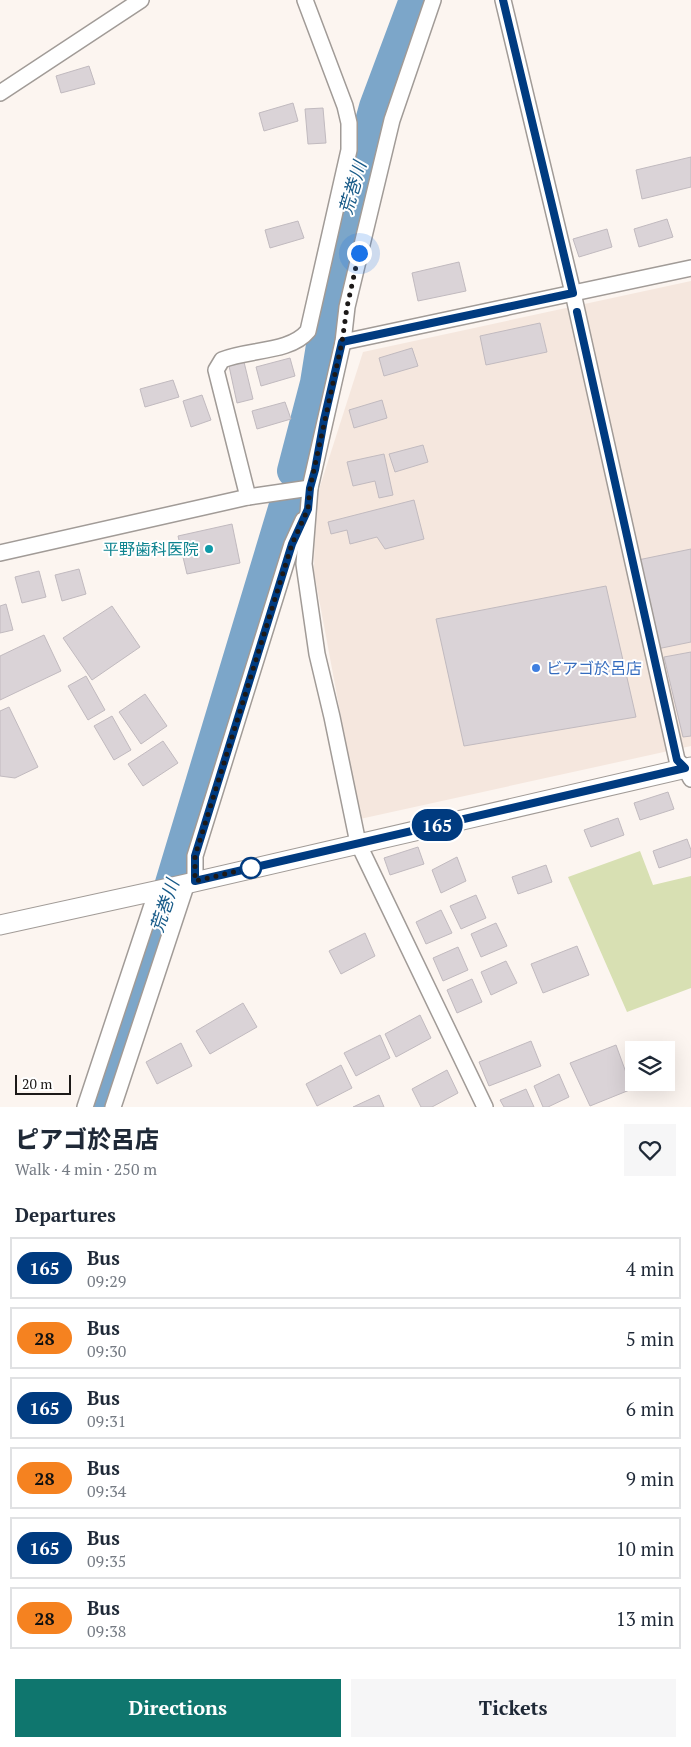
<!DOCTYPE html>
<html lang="en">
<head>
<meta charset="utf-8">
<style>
	:root { --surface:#fff; --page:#f6f6f7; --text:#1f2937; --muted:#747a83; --line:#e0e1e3; --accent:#0f766e }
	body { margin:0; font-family:"PT Serif","Noto Sans JP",serif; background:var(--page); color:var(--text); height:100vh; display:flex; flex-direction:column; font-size:19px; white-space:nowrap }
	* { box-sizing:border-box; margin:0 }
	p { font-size:16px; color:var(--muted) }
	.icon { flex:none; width:28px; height:28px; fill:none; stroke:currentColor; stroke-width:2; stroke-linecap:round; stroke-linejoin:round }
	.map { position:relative; height:1107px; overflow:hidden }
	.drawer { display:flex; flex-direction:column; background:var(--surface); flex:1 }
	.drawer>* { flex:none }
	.badge { padding:0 10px; border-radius:16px; font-size:18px; line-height:32px }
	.tools { position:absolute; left:625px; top:1041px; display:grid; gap:10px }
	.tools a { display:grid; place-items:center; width:50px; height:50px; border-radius:0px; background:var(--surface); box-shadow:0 5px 20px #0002; font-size:25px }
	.scale { position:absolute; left:15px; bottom:12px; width:56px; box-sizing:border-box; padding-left:5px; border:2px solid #1c1918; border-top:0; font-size:14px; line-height:18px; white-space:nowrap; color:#1c1918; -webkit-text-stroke:4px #fff; paint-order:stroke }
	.you { position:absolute; width:25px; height:25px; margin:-12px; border:4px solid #fff; border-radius:50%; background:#1a73e8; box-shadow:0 0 0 8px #1a73e833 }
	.map>.badge { position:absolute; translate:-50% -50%; box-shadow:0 0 0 2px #fff }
	h2 { padding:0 15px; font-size:19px; line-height:45px }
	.round { display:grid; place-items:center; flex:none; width:52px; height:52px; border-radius:0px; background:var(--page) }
	.summary { display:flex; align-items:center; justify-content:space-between; height:85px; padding:0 15px }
	h1 { font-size:24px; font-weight:800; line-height:38px }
	.cta { display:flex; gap:10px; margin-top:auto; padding:10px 15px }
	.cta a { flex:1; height:58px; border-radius:0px; background:var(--accent); color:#fff; font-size:20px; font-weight:800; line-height:58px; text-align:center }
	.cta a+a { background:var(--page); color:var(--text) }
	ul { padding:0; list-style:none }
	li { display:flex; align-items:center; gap:15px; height:62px; margin:0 10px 8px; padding:0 5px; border:2px solid var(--line); border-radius:0px }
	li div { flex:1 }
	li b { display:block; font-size:19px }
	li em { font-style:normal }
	li .badge { min-width:55px; font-weight:700; text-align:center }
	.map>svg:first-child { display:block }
	.built { fill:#f5e7de }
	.green { fill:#d8e0b3 }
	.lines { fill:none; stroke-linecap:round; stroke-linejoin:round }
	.river { stroke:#7ca6c9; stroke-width:34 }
	.building { fill:#dad3d7; stroke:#c1babf }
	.minor-casing { stroke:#a19b97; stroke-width:18 }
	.tertiary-casing { stroke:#a19b97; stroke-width:21 }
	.minor { stroke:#fff; stroke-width:15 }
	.tertiary { stroke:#fff; stroke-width:19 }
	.line-casing { stroke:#fff; stroke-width:11 }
	.line { stroke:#003b80; stroke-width:8 }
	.walk { stroke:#1c1918; stroke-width:5; stroke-dasharray:0 9 }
	.culture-dot { fill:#0f9aa8; stroke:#fff; stroke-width:2 }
	.shop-dot { fill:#3f7fe0; stroke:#fff; stroke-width:2 }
	.stop-dot { fill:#fff; stroke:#003b80; stroke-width:2.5 }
	.labels { text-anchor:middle; stroke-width:4; stroke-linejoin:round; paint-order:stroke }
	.culture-label { font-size:16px; fill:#0d838f; stroke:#fff; text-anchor:end }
	.shop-label { font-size:16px; fill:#366cbe; stroke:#fff; text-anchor:start }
	.water-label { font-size:18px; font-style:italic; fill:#175a88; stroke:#fff }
</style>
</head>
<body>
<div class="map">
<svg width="691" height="1107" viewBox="0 0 691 1107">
	<rect width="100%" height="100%" fill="#fcf5f0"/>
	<path class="built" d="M691 281V746L360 819 314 572 315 502 363 352Z"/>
	<path class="green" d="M640 851 653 885 691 876V988L627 1012 568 877Z"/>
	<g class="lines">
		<g class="river">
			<path d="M294 471 317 383 341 233 376 107 416 0"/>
			<path d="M98 1107 167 900 287 502"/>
		</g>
	</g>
	<g class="building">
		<path d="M89 66 95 84 61 93 56 76Z"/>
		<path d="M293 103 298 121 264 131 259 113Z"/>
		<path d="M323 108 326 143 308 144 305 109Z"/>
		<path d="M691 157V187L642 199 636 170Z"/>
		<path d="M667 219 673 237 639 247 634 229Z"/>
		<path d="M298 221 304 238 270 248 265 230Z"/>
		<path d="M607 229 612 247 579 257 573 239Z"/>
		<path d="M459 262 466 291 418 301 412 273Z"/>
		<path d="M540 323 547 352 486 365 480 336Z"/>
		<path d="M412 348 418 366 384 376 379 358Z"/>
		<path d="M290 358 295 376 261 386 256 367Z"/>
		<path d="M244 362 253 399 237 403 229 366Z"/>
		<path d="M173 380 179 397 145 407 140 389Z"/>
		<path d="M202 395 211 420 191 427 183 401Z"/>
		<path d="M382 400 387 418 354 428 349 410Z"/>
		<path d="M285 402 291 419 257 429 252 411Z"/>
		<path d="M423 445 428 462 395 472 389 454Z"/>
		<path d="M384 454 393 495 379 498 375 481 353 486 347 462Z"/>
		<path d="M414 500 424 539 385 549 377 537 350 544 347 530 331 534 328 522Z"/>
		<path d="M232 524 240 563 187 574 178 536Z"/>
		<path d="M691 549V642L657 649 638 560Z"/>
		<path d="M79 569 86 594 62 601 55 575Z"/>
		<path d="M39 571 46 597 22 603 15 577Z"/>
		<path d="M606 586 636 717 464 746 436 619Z"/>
		<path d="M6 604 13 630 0 633V606Z"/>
		<path d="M112 606 140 647 92 680 63 638Z"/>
		<path d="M44 635 61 671 0 700V656Z"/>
		<path d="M691 652V736L683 737 664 657Z"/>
		<path d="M86 676 105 710 88 720 68 686Z"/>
		<path d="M145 694 167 726 141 744 119 712Z"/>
		<path d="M9 707 38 767 15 778 0 776V711Z"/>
		<path d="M112 716 131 750 114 760 94 726Z"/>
		<path d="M163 741 178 763 143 786 128 764Z"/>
		<path d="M668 792 674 809 640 820 634 803Z"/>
		<path d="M618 818 624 835 591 847 584 830Z"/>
		<path d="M687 839 691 850V857L659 868 653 851Z"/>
		<path d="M418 847 424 864 390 875 384 858Z"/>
		<path d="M457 857 466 881 441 893 432 870Z"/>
		<path d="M546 865 552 882 518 894 512 877Z"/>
		<path d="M476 895 486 918 461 929 450 906Z"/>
		<path d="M441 910 452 933 426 944 416 922Z"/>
		<path d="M496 923 507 946 481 957 471 934Z"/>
		<path d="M365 933 375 956 341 974 329 951Z"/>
		<path d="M577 946 589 975 543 993 531 964Z"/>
		<path d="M458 947 468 970 443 981 433 958Z"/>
		<path d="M506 961 517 983 491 995 481 972Z"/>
		<path d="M472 979 482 1002 457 1013 447 990Z"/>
		<path d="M243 1003 257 1027 210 1054 196 1031Z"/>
		<path d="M420 1015 431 1038 396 1057 385 1034Z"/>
		<path d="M380 1035 390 1058 356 1076 344 1053Z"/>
		<path d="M531 1041 541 1066 489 1086 479 1062Z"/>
		<path d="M181 1043 192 1066 157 1084 146 1062Z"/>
		<path d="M616 1045 632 1089 590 1106 570 1063Z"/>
		<path d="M341 1065 352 1088 317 1106 306 1084Z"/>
		<path d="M447 1070 458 1093 432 1107H421L412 1089Z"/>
		<path d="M559 1074 569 1097 548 1107H543L534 1086Z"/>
		<path d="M526 1089 534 1107H504L500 1100Z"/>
		<path d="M379 1095 384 1107H353Z"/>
	</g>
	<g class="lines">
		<g class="minor-casing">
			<g id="minor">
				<path d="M433 0 392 120 347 307 343 342 310 488 304 564 317 654 332 717 358 843 485 1107"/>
				<path d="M503 0 573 293 677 760 685 768 691 779"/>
				<path d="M0 93 141 0"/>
				<path d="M343 342 691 268"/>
				<path d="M248 497 216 370 222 360C248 349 290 353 308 331L349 150V123L345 106 305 0"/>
				<path d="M0 553 248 497 310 488"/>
				<path d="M195 881V856L292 544 303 520"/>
				<path d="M85 1107 157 890"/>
				<path d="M113 1107 187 883"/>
			</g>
		</g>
		<g class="tertiary-casing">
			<path id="tertiary" d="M0 925 164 889 691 767"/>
		</g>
		<use href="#minor" class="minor"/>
		<use href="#tertiary" class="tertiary"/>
	</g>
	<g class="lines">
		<g class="line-casing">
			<path id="line" d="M503 0 573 293 342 342 324 420 315 470 310 488 308 509 292 544 195 856V881L685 768 677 760 577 312"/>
		</g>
		<use href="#line" class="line"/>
		<path class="walk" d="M251 868 195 881V856L292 544 308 509 310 488 342 342 347 307 359 253"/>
	</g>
	<circle class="culture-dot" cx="209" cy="549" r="5"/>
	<circle class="shop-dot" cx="536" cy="668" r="5"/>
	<circle class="stop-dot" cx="251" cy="868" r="10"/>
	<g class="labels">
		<g class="culture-label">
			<text x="199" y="555">平野歯科医院</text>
		</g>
		<g class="shop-label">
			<text x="546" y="674">ビアゴ於呂店</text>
		</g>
		<g class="water-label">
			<text transform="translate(353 188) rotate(-74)" y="6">荒巻川</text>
			<text transform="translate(165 906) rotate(-72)" y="6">荒巻川</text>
		</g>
	</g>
</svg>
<div class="tools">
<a><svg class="icon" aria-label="layers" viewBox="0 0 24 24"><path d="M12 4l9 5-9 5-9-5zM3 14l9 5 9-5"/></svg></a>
</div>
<div class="scale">20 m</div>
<div class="you" style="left:359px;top:253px"></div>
<b class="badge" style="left:437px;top:825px;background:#003b80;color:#fff">165</b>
</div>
<section class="drawer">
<div class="summary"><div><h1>ピアゴ於呂店</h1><p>Walk · 4 min · 250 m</p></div><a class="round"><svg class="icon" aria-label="heart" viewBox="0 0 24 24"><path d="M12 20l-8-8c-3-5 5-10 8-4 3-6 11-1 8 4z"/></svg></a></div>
<h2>Departures</h2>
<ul>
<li><span class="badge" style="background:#003b80;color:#fff">165</span><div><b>Bus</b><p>09:29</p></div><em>4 min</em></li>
<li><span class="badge" style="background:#f58220;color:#111">28</span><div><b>Bus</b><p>09:30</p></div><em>5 min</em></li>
<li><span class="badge" style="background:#003b80;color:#fff">165</span><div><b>Bus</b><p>09:31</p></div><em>6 min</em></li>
<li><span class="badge" style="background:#f58220;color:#111">28</span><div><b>Bus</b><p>09:34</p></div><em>9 min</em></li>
<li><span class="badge" style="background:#003b80;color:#fff">165</span><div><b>Bus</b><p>09:35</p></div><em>10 min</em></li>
<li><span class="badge" style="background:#f58220;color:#111">28</span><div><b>Bus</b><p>09:38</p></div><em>13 min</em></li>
</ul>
<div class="cta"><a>Directions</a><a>Tickets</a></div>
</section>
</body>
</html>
